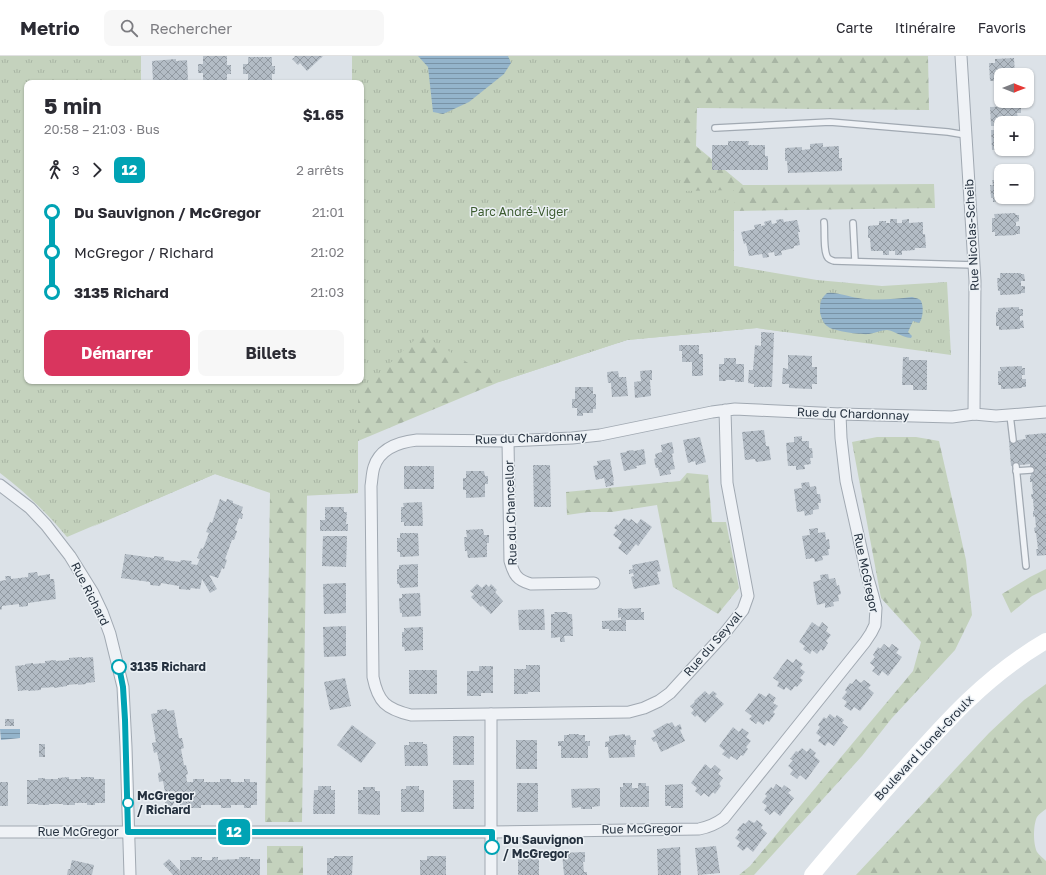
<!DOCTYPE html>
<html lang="fr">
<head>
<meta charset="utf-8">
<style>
	:root { --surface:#fff; --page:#f7f7f7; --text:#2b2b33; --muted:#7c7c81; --line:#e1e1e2; --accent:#d9355e }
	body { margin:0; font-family:"Golos Text",sans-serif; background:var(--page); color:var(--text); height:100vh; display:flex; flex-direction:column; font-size:15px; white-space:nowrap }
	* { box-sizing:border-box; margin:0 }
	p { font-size:13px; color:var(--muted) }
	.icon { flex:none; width:22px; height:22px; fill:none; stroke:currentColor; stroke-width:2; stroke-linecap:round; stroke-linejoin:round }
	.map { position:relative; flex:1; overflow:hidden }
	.side { position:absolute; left:24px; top:24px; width:340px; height:304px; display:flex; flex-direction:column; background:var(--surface); border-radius:8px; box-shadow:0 1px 3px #0004 }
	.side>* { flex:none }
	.badge { padding:0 8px; border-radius:6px; font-size:14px; line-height:26px }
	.needle { width:26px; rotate:90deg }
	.controls { position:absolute; left:994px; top:12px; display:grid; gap:8px }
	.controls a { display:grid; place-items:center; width:40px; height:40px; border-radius:8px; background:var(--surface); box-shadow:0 1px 3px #0004; font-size:20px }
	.map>.badge { position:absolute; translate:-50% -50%; box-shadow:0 0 0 2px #fff }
	.legs { display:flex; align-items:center; gap:6px; height:44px; padding:0 20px; font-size:13px }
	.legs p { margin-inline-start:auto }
	.head { display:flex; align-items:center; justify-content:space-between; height:68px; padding:0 20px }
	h1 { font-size:22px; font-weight:700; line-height:30px }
	.primary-button { display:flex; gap:8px; margin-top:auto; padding:8px 20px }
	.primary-button a { flex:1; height:46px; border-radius:8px; background:var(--accent); color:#fff; font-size:16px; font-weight:700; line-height:46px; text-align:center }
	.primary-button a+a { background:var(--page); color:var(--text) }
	ul { padding:0 20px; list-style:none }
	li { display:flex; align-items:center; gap:14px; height:40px; font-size:15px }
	li i { display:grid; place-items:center; width:6px; height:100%; margin:0 5px; background:currentColor }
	li i::after { content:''; width:10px; height:10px; margin:-5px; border:3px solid; border-radius:50%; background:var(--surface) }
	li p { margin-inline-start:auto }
	li:first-child i { background:linear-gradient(#0000 50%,currentColor 0) }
	li:last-child i { background:linear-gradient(currentColor 50%,#0000 0) }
	header { display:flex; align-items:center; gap:24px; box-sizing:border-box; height:56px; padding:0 20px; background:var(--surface); border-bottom:1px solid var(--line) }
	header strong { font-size:19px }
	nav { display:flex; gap:22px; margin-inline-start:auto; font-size:14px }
	.search { width:280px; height:36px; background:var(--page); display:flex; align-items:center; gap:10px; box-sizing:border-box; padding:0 14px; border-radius:8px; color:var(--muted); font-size:15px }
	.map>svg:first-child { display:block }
	.forest { fill:url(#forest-firs) }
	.park { fill:url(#park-tufts) }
	.water { fill:url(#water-rules) }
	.building { fill:url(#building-cross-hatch) }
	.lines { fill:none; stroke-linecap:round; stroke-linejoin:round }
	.lane-casing { stroke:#a1a9b2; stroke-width:8 }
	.street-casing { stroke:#a1a9b2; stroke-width:13 }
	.lane { stroke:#eff2f6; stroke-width:5.5 }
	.street { stroke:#eff2f6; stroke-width:11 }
	.secondary { stroke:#fff; stroke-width:16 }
	.line-1-casing { stroke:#fff; stroke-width:9 }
	.line-1 { stroke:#00a3b4; stroke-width:6 }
	.stop-1-dot { fill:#fff; stroke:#00a3b4; stroke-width:2 }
	.labels { text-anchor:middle; stroke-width:3; stroke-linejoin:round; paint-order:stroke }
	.park-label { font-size:12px; fill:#3d5c31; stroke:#ecf1f5 }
	.street-label { font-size:12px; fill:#25313f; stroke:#ecf1f5 }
	.stop-label { font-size:12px; font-weight:bold; fill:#25313f; stroke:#ecf1f5; text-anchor:start }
</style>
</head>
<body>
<header>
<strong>Metrio</strong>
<div class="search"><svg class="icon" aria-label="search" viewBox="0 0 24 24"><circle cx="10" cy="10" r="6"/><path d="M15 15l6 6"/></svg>Rechercher</div>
<nav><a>Carte</a><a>Itinéraire</a><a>Favoris</a></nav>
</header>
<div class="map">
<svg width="1046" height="819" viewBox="0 0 1046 819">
	<defs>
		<pattern id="forest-firs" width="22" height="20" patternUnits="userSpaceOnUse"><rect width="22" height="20" fill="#c4d2bd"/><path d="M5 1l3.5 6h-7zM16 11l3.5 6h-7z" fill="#a8b5a4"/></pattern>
		<pattern id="park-tufts" width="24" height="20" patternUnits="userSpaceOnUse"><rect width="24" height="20" fill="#c4d2bd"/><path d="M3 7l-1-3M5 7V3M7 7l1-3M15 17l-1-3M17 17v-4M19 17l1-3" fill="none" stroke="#a8b5a4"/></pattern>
		<pattern id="water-rules" width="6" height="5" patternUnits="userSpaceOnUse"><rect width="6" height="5" fill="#94b4cb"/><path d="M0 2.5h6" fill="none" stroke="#7993a6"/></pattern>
		<pattern id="building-cross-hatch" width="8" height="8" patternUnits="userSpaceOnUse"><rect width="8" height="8" fill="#b3bcc5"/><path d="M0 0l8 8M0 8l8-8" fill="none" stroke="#9199a1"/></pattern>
	</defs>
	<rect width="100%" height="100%" fill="#dce2e8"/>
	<g class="forest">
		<path d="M352 0H928L929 54 697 52 696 90 743 129 934 128 935 152 734 155V210L777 218 784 276 757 272 627 284 499 326 358 385V437L307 439 302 766H265L270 436 215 418 92 471 361 325V27H352Z"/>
		<path d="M877 381H916L939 385 966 504 972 559 955 594 892 662 862 700 754 819H739L750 810 913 615 921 586 881 542 852 386Z"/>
		<path d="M687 417 708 419 712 466H726L739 532 718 558 673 531 657 449 612 456H588L567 459 566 436 680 425Z"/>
		<path d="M1046 513V533L1032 540 1011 557 1002 538 1030 521Z"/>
		<path d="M1046 628V753C1043 755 1039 758 1037 761 1033 769 1033 788 1037 796 1039 799 1043 802 1046 805V819H856L989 677 1024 644Z"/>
		<rect x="267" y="790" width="36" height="29"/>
	</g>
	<path class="park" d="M0 0H141V27H27V325H361V27H352V0H685L683 135 734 134V210L817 224 882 230 947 226 951 299 757 272 627 284 499 326 421 278 358 337V437L282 441 215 418 67 481C47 457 25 436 0 417Z"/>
	<g class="water">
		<path d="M418 0H508L511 7 504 18 469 46 443 58 433 56 428 11Z"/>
		<path d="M827 237C838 236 848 241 858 242 876 245 894 243 912 241 915 242 919 242 921 245 924 251 923 263 919 267L913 265 908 276 912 280 911 282C901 281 895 275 887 274 881 274 875 277 869 278 861 279 832 275 827 270 823 267 821 261 820 256 820 247 820 243 827 237Z"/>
		<path d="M0 673H20V682L1 684Z"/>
	</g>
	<g class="building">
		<path d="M203 0H227V9H231V18H227V24H226V27H203V17H198V8H203Z"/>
		<path d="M294 0H323L307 15 300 7 298 9 292 3 295 1Z"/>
		<path d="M248 1H272V10H275V18H272V25H271V27H248V18H243V8H248Z"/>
		<path d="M1014 2 1015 19H1001V24L990 25 989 7H995V3Z"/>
		<path d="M176 3V5L187 4 188 25 153 26 152 5Z"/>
		<path d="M1017 50V51H1021V57H1017L1018 62H1021L1022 67H1001V70H991L990 51Z"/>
		<path d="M991 74H1001V93L992 94Z"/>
		<path d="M728 85H749L748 89H765V100H768V114H712V89H728Z"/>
		<path d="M823 87V91L839 90V102H842V115L788 117 787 105H785V92L802 91V94L810 93V88Z"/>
		<path d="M992 124H1001V141H1018V144H1014V145L993 146V142H991L990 129H993Z"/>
		<path d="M1015 157 1016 159H1019V165L1016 166V170H1020V178H1016V179L995 180V176H992V162H995L994 158Z"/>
		<path d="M783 163 784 166 797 164 800 176H798L800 189 794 190V192L781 195 782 199 775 200 774 196 768 197 769 201 763 202 762 198 749 200 746 187 744 188 741 176 755 173 754 169 761 168V170L765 169 764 166 771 164 772 168 777 167 776 164Z"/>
		<path d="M890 163H897V167H902V164L909 163V167L923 166V178H925L926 192H915V194L902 195V199H895V195H889V199H883V195H871L870 182H868V170L879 169V165H886V167H890Z"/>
		<path d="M1000 217H1021V218H1024L1025 225H1021V230H1025V237H1021V238L1000 239V235H998L997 222H1000Z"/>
		<path d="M1019 251V253H1023V260H1020V265L1023 264 1024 272H1020V273L999 274V270H996V256H998V252Z"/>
		<path d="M761 276 774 277 772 331H754V328L748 327 749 314H753L755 289 761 290Z"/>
		<path d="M679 289H699V298H703V319L701 320H692V306H682V295H679Z"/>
		<path d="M788 299 812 300V311H817V328H812V333L789 332V328H782L783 312 788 313Z"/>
		<path d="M903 301H909V304H927V334H913V329H902Z"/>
		<path d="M724 302H736V308H744V326H735V324H726V325H719V308H724Z"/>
		<path d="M1022 310V312H1025V319H1022V323H1026V331H1022V332L1001 333V329H998V315H1001L1000 311Z"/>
		<path d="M652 314V324H650L651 340 635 342 634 326 641 325 640 315Z"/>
		<path d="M618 315 619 321H626L628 340 612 341 611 327H608L607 316Z"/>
		<path d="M575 331H593V338H596V353H593V357H583V360H577V352H572V343H575Z"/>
		<path d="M764 374 766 390H769L771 404 756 406 755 403 745 404 742 376Z"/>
		<path d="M1046 377V499L1037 500 1036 493H1038L1036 477H1035L1034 472 1036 471 1035 460 1033 461V455H1034L1033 443H1032L1031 438H1033L1032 426H1030V420H1031L1030 408 1011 410 1009 385 1026 383 1025 379Z"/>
		<path d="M802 380V385H809V392H812L813 402H810L811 408 804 409 805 413 796 414V410H788L786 387 794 386V381Z"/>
		<path d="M700 381 706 406 696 409 695 405 688 407 683 384Z"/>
		<path d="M672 386 674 397 672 398 675 413 670 414 671 418 660 420 658 412H656L654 403 656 402 655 398 662 396 661 389Z"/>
		<path d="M644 393 646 408 636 410 637 412 624 415 620 397 627 396 626 395 633 394 634 395Z"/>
		<path d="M610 403 614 425H613L614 429 606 431 604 422 596 424 593 410 598 409 597 405Z"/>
		<path d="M533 409H550L551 451H534Z"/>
		<rect x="404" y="410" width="30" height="23"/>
		<path d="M466 415H484L485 420H488V428H485V441L466 442V434H463V422H466Z"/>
		<path d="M809 426 810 431 816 430 817 438H820L821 447H818L819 453 813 454V458L805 460 804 455 797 456 794 433 802 432 801 427Z"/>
		<path d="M220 443 226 446 227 443 233 445V447L243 451 241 457 243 458 242 463 239 462 235 474 237 475 234 484H232L225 503 227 504 224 513 222 512 218 522 209 519 217 533 210 537 202 523 200 533 191 532 190 534 179 533V530L161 527 160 530 150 529V526L121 522 125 498 154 502V500L164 501V504L180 506 181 504 192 505 191 508 197 509 200 503 197 502 201 492 203 493 209 477 206 476 210 466 212 467Z"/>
		<path d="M422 446 423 470H404V466H401V451H404L403 447Z"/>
		<path d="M325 451H344V456H347L346 468H348V475H320V464H325Z"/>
		<path d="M624 462 629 465 631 463 637 468 641 463 652 471 638 490 636 488 627 499 618 492 622 486 613 479 617 474 614 472 617 468 618 470Z"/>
		<path d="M818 472V477L825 476 826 484 829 483 830 493H828L829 499 822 500 823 504 815 506 814 502 806 503 802 480 810 479 809 473Z"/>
		<path d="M483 473 484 479H489V487H487V501L468 502 467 495H465L464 481H467L466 474Z"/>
		<path d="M400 477H418L419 500 400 501V496H397V482H400Z"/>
		<path d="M323 480H347L346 511 322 510Z"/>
		<path d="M658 504 661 515 657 516 660 528 634 533 631 521 634 520 633 517 629 518V514L633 513 632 509Z"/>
		<path d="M418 508V531L400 532 399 528H397V513H399V509Z"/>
		<path d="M37 516 38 520 50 518V523H54L56 543 28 547V550L19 551V548L2 550V553L0 554V525L6 524 5 520H11V523L28 521V517Z"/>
		<path d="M828 518 829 523 835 522 837 530 839 529 841 538 838 539 839 545 833 546 834 550 825 552V547L817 549 813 526 821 524 820 519Z"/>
		<path d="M346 527V557L324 558 323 528Z"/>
		<path d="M477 528 482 532 486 528 489 531 491 528 497 534 495 536 503 545 491 558 482 549 481 551 471 541 474 538 470 535Z"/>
		<path d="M420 537 421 560 402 561V557H400L399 542H402V538Z"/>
		<path d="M618 552H622V553L641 552V556H644V564H626V575H609V573H602V565L621 564V561L618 562Z"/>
		<path d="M544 553 545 574H519L518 554Z"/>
		<path d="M554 556H567L568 558H572L573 580H564L565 586H560V581L551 582V558H555Z"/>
		<path d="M812 566 819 571 822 566 828 571 826 575 831 579 826 585 828 587 823 595 821 593 817 598 812 594 810 598 803 593 805 590 799 586Z"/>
		<path d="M346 570V600L324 601 323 571Z"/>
		<path d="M423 571V594L405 595 404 591H402V576H404V572Z"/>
		<path d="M884 588 889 592 892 588 899 593 896 597 902 601 888 620 882 615 879 620 872 615 875 611 870 607 875 601 873 599 878 591 880 593Z"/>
		<path d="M82 601V602L93 601 95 626 86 627V628L78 629V628L67 629V630L54 632V631L41 632V634L28 635V634L18 635 15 610 25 609V608L33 607V608L45 607V605L56 604V605L69 604V602Z"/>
		<path d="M787 603 793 607 796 603 803 608 800 612 805 616 800 622 803 624 797 631 795 630 791 635 786 631 784 634 777 630 779 626 773 622Z"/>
		<path d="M526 609H540V636H528V638H514V613H526Z"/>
		<path d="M479 610H493V637H481V640H467V615H479Z"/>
		<rect x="409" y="614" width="28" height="24"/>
		<path d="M345 622 351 650 330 654 324 626Z"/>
		<path d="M856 623 861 627 864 624 871 629 868 632 874 637 860 655 854 651 851 655 844 650 847 646 842 642 847 636 845 634 850 627 852 628Z"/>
		<path d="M705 635 709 639 713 635 717 638 715 640 724 648 705 667 697 659 695 661 691 657 694 654 690 650 695 646 694 645Z"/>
		<path d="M759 637 766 641 769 637 776 642 773 647 778 650 773 656 775 658 769 666 767 664 763 669 758 665 756 668 749 663 752 660 745 655Z"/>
		<path d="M167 653V655L174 654 179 682H182L184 692 181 693 184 709H186L188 718 186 719 187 726H193V723H204V726H220V723H231V726H244V723H250V726H257V749H251V752H244V749H231V752H221V749H201V752H190V749H180V739L171 751 165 747 175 735 165 736 163 725 159 726 158 717 161 716 157 696 154 697 152 687 156 686 151 658 157 657V654Z"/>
		<path d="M830 658 835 662 837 659 844 664 842 667 848 671 834 690 828 686 825 690 818 685 821 681 816 677 820 671 818 669 824 661 826 663Z"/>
		<rect x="5" y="663" width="9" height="7"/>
		<path d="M672 666 675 671 680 668 682 673 680 674 685 685 661 696 656 685 654 686 651 682 656 680 653 675 667 667 668 668Z"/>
		<path d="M352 669 376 687 361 707 337 689Z"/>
		<path d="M733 671 739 676 742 672 749 677 746 681 751 685 746 691 748 693 743 700 741 699 737 704 731 700 729 703 722 698 725 695 719 690Z"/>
		<path d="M569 678H579V679H585V685H590V690H588V702H561V690H558V685H564V679H569Z"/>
		<path d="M625 678V680L630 679 631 684H636V689H634L635 701 609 702 608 691H605V686L609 685V680Z"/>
		<rect x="453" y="680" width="21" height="29"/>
		<rect x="516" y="684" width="21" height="29"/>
		<path d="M409 686H423V688H427L428 710H405L404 689H409Z"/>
		<rect x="39" y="688" width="6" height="13"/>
		<path d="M802 692 807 696 810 692 816 697 814 700 820 705 806 724 800 719 797 723 790 718 793 714 788 710 793 704 790 703 796 695 798 696Z"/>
		<path d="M705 708 711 713 715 709 721 714 718 718 723 722 719 728 721 730 715 738 713 736 709 741 704 737 701 740 695 735 697 732 691 727Z"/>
		<path d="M69 721V723H81V721H94V723H105V747H95V749H87V747H75V749H63V748H49V749H38V748H27V724H38V722H45V723H58V722Z"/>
		<rect x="453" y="724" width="21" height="29"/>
		<rect x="0" y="726" width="8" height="24"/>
		<rect x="517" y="727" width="21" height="29"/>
		<path d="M623 727H632V732H638V727H646V730H649V751H620V731H623Z"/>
		<path d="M683 728V752H671V750H665V729Z"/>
		<path d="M776 728 782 732 784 729 791 734 788 737 794 742 780 760 774 755 770 759 764 754 767 750 762 746 767 740 765 738 771 731 773 733Z"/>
		<path d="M318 730H331V734H335V758H313L314 734H318Z"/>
		<path d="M406 730H419V734H424V756H401V733H406Z"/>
		<path d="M363 731H375V735H380V759L358 758V734H363Z"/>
		<path d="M600 732V750L592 751V753H581V751L572 752 571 733Z"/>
		<path d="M749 764 754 767 757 764 763 769 761 772 767 777 753 796 747 791 743 795 737 790 740 786 735 782 740 776 737 774 743 767 745 768Z"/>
		<path d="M716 790 720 817 698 819 695 792Z"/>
		<path d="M680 791 681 819H658L657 793Z"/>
		<path d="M585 796V806H583L584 816H587V819H564L562 797Z"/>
		<path d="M334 800H353L352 819H327V802H334Z"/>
		<path d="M427 800H446V819H420V804H427Z"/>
		<path d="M191 801H202V804H212V801H218V804L239 803V801H250V803H260V819H173L163 808 169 803 180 815V804H191Z"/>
		<rect x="518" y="802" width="21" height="17"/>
		<path d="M72 804 94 809 92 819H67L68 813H70Z"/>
	</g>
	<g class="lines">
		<g class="lane-casing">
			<g id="lane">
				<path d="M715 72 830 66 948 76 966 79"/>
				<path d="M824 166C825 174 823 196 828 202 830 204 831 204 834 205L974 209"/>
				<path d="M853 167 855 205"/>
				<path d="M1010 359 1013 384"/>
				<path d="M1016 410 1026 510"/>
				<path d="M1016 415 1031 414"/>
			</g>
		</g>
		<g class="street-casing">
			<g id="street">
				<path d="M961 0 975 225 974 358"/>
				<path d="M725 354 727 427 748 540 743 554 724 578 670 637 659 645 644 652 629 656 411 659C386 653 378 646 373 621L371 430C372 424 372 417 374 411 380 392 399 386 417 384L508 385 572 382 600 379 712 356 735 353 840 358 952 361 974 358 996 360 1046 356"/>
				<path d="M508 385 510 505C514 519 517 524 531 528L594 527"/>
				<path d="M0 429 30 452 46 469 70 500 93 537 102 556 110 578 123 631 126 691 130 819"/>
				<path d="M491 658V819"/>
				<path d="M0 776H492L699 773C709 771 716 768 724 762L865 586 871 577 875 569 876 552 873 540 867 519 846 425 841 382 840 358"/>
			</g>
		</g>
		<use href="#lane" class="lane"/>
		<use href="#street" class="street"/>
		<path class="secondary" d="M812 819C839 786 868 754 896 722 942 670 984 621 1046 585"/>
	</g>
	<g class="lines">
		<g class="line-1-casing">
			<path id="line-1" d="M119 611 123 631 125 664 128 776H492V791"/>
		</g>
		<use href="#line-1" class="line-1"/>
	</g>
	<g class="stop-1-dot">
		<circle cx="119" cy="611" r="7"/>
		<circle cx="128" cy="747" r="5"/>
		<circle cx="492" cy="791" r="7"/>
	</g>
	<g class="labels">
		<g class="park-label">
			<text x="519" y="160">Parc André-Viger</text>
		</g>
		<g class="street-label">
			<text transform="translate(972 179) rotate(-93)" y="4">Rue Nicolas-Scheib</text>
			<text transform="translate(853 358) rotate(2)" y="4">Rue du Chardonnay</text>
			<text transform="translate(531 382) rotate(-2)" y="4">Rue du Chardonnay</text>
			<text transform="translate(511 457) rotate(-92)" y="4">Rue du Chancellor</text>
			<text transform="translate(866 517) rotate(78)" y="4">Rue McGregor</text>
			<text transform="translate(90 538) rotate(63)" y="4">Rue Richard</text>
			<text transform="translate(713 588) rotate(-49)" y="4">Rue du Seyval</text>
			<text transform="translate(924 692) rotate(-47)" y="4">Boulevard Lionel-Groulx</text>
			<text transform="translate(642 773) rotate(-1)" y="4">Rue McGregor</text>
			<text x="78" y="780">Rue McGregor</text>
		</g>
		<g class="stop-label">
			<text x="130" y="615">3135 Richard</text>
			<text x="137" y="744">McGregor<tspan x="137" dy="14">/ Richard</tspan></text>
			<text x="503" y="788">Du Sauvignon<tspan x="503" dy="14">/ McGregor</tspan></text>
		</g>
	</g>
</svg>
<div class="controls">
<a><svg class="needle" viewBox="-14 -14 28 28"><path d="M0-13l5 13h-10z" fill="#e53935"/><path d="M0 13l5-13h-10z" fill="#7c7c81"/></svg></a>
<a>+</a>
<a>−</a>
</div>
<b class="badge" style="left:234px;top:776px;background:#00a3b4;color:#fff">12</b>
<section class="side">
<div class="head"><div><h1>5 min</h1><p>20:58 – 21:03 · Bus</p></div><b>$1.65</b></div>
<div class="legs"><svg class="icon" aria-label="walk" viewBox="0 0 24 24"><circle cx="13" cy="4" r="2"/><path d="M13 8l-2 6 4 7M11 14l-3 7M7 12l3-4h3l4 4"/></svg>3<svg class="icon" aria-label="forward" viewBox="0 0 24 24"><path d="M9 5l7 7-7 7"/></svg><b class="badge" style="background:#00a3b4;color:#fff">12</b><p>2 arrêts</p></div>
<ul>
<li><i style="color:#00a3b4"></i><b>Du Sauvignon / McGregor</b><p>21:01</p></li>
<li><i style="color:#00a3b4"></i><span>McGregor / Richard</span><p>21:02</p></li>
<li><i style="color:#00a3b4"></i><b>3135 Richard</b><p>21:03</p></li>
</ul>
<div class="primary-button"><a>Démarrer</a><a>Billets</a></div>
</section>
</div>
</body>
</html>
